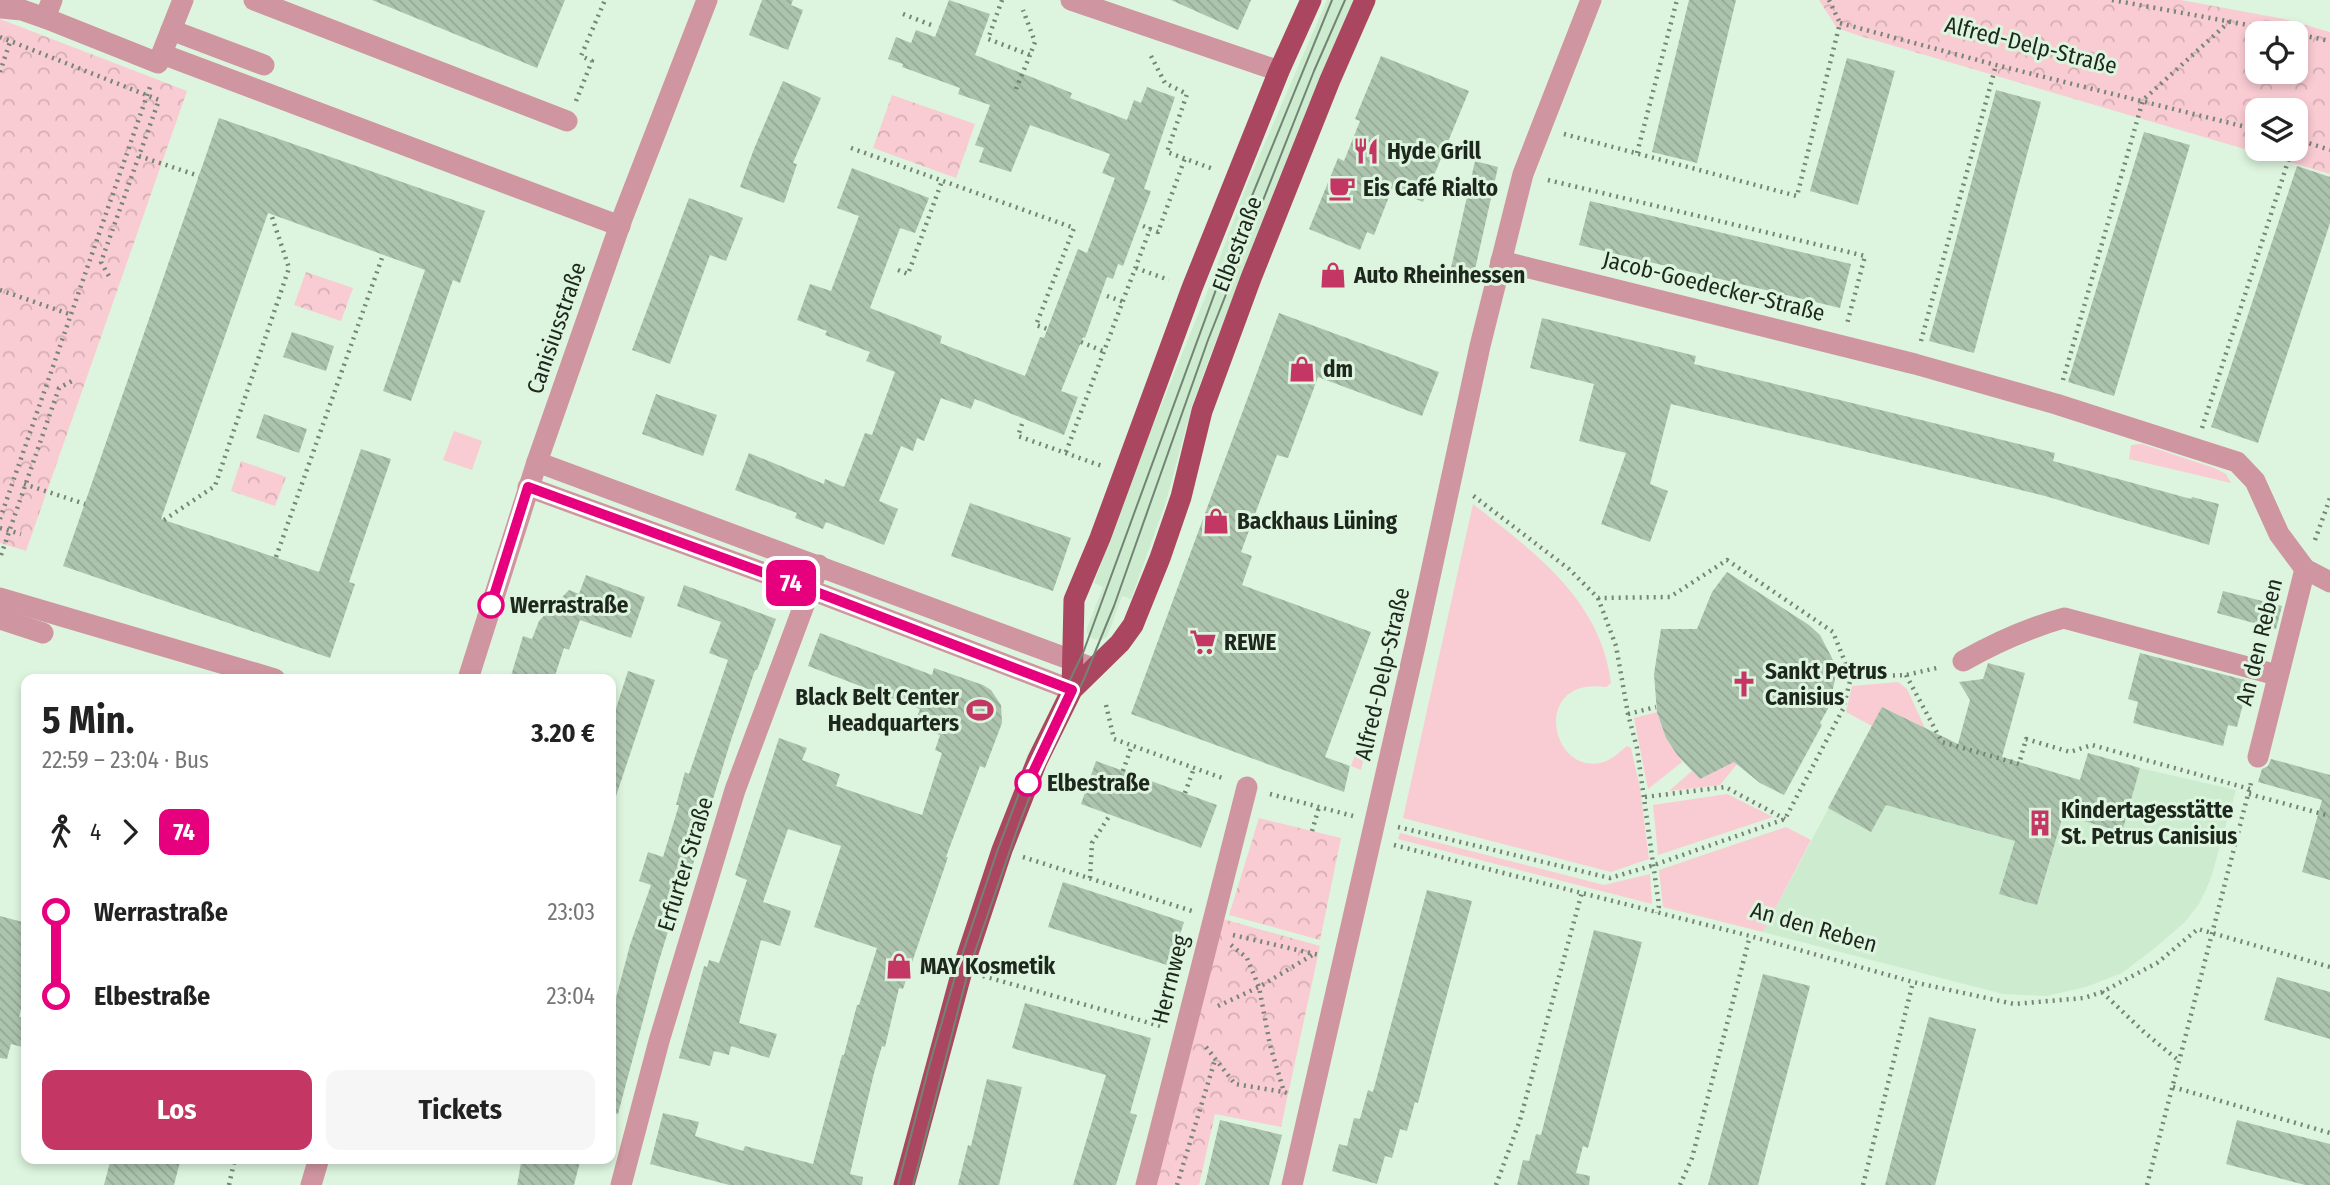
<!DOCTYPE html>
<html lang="de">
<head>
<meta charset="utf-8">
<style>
	:root { --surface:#fff; --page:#f6f6f6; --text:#222; --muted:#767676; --accent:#c43764 }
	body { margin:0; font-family:"Fira Sans Condensed",sans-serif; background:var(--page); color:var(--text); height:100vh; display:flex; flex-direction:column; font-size:26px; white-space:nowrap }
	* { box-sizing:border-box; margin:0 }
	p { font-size:23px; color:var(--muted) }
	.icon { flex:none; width:38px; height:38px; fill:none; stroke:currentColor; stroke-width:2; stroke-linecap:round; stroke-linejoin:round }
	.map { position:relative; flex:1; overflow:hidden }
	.details { position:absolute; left:21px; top:674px; width:595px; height:490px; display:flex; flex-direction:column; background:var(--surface); border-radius:14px; box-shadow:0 4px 10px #0003 }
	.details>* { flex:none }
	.badge { padding:0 14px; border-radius:10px; font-size:24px; line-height:46px }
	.fabs { position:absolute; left:2245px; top:21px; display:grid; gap:14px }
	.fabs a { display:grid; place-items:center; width:63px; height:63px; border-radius:14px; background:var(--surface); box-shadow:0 4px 10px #0003; font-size:35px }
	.map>.badge { position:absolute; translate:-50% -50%; box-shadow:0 0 0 4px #fff }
	.legs { display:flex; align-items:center; gap:10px; height:77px; padding:0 21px; font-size:23px }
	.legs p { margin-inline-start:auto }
	.headline { display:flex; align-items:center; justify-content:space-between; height:119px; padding:0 21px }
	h1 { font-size:38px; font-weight:700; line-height:52px }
	.cta { display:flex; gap:14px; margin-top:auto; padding:14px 21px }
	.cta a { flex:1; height:80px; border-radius:14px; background:var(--accent); color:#fff; font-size:28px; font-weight:700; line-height:80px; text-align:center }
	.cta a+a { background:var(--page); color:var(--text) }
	ul { padding:0 21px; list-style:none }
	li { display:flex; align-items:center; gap:24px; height:84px; font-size:26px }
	li i { display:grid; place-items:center; width:10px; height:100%; margin:0 9px; background:currentColor }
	li i::after { content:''; width:18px; height:18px; margin:-9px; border:5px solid; border-radius:50%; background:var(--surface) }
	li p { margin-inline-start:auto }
	li:first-child i { background:linear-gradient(#0000 50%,currentColor 0) }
	li:last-child i { background:linear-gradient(currentColor 50%,#0000 0) }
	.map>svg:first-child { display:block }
	.built { fill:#cdeccf }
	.green { fill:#f9cbd3 }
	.park { fill:url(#park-crowns); fill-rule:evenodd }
	.building { fill:url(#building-back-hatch) }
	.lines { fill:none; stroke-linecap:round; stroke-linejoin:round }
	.path { stroke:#758576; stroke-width:4.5; stroke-dasharray:2 5; stroke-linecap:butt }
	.minor { stroke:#cf95a0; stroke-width:21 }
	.major { stroke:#ab4661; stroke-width:21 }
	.tram { stroke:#738374; stroke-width:2 }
	.line-1-casing { stroke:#fff; stroke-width:16 }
	.line-1 { stroke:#e6007e; stroke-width:10 }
	.stop-1-dot { fill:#fff; stroke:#e6007e; stroke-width:3.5 }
	.labels { text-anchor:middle; stroke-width:6; stroke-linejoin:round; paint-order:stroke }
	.street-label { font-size:23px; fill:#1e271e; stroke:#ddf5de }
	.poi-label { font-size:23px; font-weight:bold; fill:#1e271e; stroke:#ddf5de; text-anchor:start }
	.stop-label { font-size:23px; font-weight:bold; fill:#1e271e; stroke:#ddf5de; text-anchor:start }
</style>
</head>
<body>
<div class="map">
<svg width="2330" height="1185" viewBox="0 0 2330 1185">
	<defs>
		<pattern id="park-crowns" width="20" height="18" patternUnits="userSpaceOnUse" patternTransform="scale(1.75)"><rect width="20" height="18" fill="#f9cbd3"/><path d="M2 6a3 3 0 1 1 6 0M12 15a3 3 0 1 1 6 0" fill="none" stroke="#d5aeb5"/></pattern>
		<pattern id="building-back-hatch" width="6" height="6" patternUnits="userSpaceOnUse" patternTransform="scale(1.75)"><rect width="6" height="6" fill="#acc4ae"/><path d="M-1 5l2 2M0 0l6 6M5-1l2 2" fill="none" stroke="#94a895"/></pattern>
	</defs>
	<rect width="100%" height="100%" fill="#ddf5de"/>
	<g class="built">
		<path d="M1327 0H1356L1306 111 1206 367 1191 409 1166 502 1131 599 1122 596 1107 637 1101 640 1093 639 1087 633V628L1103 587 1094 583 1135 470 1206 295 1248 182Z"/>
		<path d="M1882 707 1925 728 1918 743 2023 773 2026 764 2080 780 2088 753 2140 768 2236 790 2210 881 2199 904 2185 922 2155 948 2122 973 2086 987 2046 996 2003 994 1763 932Z"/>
	</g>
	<g class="green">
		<path d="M454 431 482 441 472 470 443 460Z"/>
		<path d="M2142 444 2214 468 2226 474 2231 483 2129 459 2131 445Z"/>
		<path d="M1473 504C1534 552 1601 600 1611 683L1606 687C1532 676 1549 773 1600 763 1611 761 1618 753 1627 746L1631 748 1640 788 1649 859 1611 872 1403 818Z"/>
		<path d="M1898 682 1907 689 1925 728 1883 707 1872 726 1846 712 1852 686Z"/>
		<path d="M1374 701H1377L1361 770 1351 766Z"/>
		<path d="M1657 712 1666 738 1682 762 1648 789 1634 718Z"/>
		<path d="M1735 761 1737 764 1720 785 1669 791 1692 771 1700 779Z"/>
		<path d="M1727 794 1773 817 1658 855 1653 805Z"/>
		<path d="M1786 827 1811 840 1763 932 1663 907 1659 870Z"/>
		<path d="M1400 833 1604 885 1650 874 1652 904 1398 839Z"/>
	</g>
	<g class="park">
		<path d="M1819 0H2181L2284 19 2330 32V174L1857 35 1837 28ZM2296 33V72H2258V33ZM2296 110V149H2258V110Z"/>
		<path d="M0 19 187 91 26 551 0 543Z"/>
		<path d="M892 95 975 124 956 178 873 148Z"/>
		<path d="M306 272 353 288 341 321 294 305Z"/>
		<path d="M241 461 286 477 275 506 231 491Z"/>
		<path d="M1259 818 1341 838 1320 940 1229 915Z"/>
		<path d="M1223 919 1320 946 1281 1127 1215 1114 1199 1185H1156Z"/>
	</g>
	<g class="building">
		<path d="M372 0H565L537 68Z"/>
		<path d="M762 0H793L791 5 803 10 788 50 749 35Z"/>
		<path d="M949 0 990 14 975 55 1072 93 1070 98 1127 120 1134 100 1141 103 1147 87 1175 97 1144 189 1151 191 1123 266 1118 264 1113 279 1107 277 1085 338 1083 337 1061 391 1078 397 1064 435 975 399 971 409 941 398 924 441 917 438 913 451 901 446 879 501 898 509 884 545 826 522 823 529 795 518 797 513 735 490 749 453 824 484 825 479 844 487 865 433 872 435 895 372 866 361 870 352 825 335 827 331 797 320 810 284 831 291 859 216 837 208 852 168 929 198 915 233 900 228 870 308 942 336 940 343 1025 376 1040 337 1044 338 1078 249 1087 253 1115 178 1102 173 1110 154 1030 125 1011 172 979 162 984 148 975 145 990 105 958 94 960 88 902 67 903 64 888 59 896 37 911 43 916 30 935 37Z"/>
		<path d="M1171 0H1251L1238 30Z"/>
		<path d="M1689 0H1736L1697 163 1652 152Z"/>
		<path d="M1381 56 1469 91 1423 202 1392 189 1374 235 1367 232 1360 250 1309 229 1338 158 1344 161 1360 121 1355 119Z"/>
		<path d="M1847 58 1895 71 1858 205 1810 191Z"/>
		<path d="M783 81 821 98 793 163 797 164 784 203 740 187 754 149Z"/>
		<path d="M1996 90 2041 102 1974 353 1929 341Z"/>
		<path d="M219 118 485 211 460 283 453 280 411 401 383 391 425 270 268 213 161 519 319 572 361 449 391 459 349 582 355 584 330 658 63 566Z"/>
		<path d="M2144 132 2190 145 2114 396 2068 382Z"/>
		<path d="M1475 161 1498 167 1474 274 1451 268Z"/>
		<path d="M2297 166 2330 177V223L2258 443 2211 427Z"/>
		<path d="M689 198 743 218 726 261 710 255 670 364 632 350Z"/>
		<path d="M1590 201 1851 264 1840 308 1579 245Z"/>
		<path d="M1279 313 1439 372 1422 416 1318 377 1288 458 1277 455 1241 552 1252 556 1242 585 1371 632 1325 757 1350 766 1344 792 1131 714Z"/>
		<path d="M1542 318 1696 356 1694 364 2055 453 2053 461 2191 499 2192 497 2219 504 2209 545 2045 496 1671 404 1650 484 1668 491 1650 542 1601 524 1626 453 1579 441 1594 384 1530 368Z"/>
		<path d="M292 332 334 346 326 371 283 357Z"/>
		<path d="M656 394 717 415 703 456 642 434Z"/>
		<path d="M264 414 307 429 299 453 256 438Z"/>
		<path d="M970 503 1071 538 1053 591 951 556Z"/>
		<path d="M1727 572 1809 625 1820 635 1834 662 1835 679 1829 707 1820 723 1822 725 1784 795 1760 783 1734 762 1700 779 1678 756 1666 738 1657 712 1654 674 1661 629H1697L1712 592Z"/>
		<path d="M586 575 645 597 631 638 580 620 569 650 564 648 554 679H510L523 636 532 639 539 621 569 590 579 594Z"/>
		<path d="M684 585 776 619 757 670H755L731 740 686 887 682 886 658 964 618 1114 611 1113V1017L630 945 651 885 639 881 648 852 663 857 679 805H676L685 772 689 774 728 660 709 653 721 622 677 606Z"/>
		<path d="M2223 591 2282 606 2276 629 2217 613Z"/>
		<path d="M820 633 932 675 934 668 983 685 991 690 1001 705 1002 723 985 768 980 766 946 857H948L903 989 899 988 885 1047 882 1046 874 1073 850 1174 863 1177 862 1185H729L650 1164 663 1113 699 1122 695 1136 743 1151 745 1146 813 1164 842 1055H844L857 1005H859L877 948 814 927 841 846 788 829 763 902 791 911 780 946 761 940 739 1023 777 1034 769 1058 731 1046 729 1055 714 1051 710 1066 679 1058 704 966 707 967 709 960 719 963 747 880 735 875 779 738 807 748 802 760 840 774 836 786 922 815 942 753 935 750 940 735 913 726 920 709 808 666Z"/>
		<path d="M2140 653 2249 681 2237 727 2228 725 2223 746 2133 723 2138 702 2128 699Z"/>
		<path d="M1988 663 2025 673 2002 757 2080 780 2088 753 2140 768 2122 832 2063 815 2037 905 1999 894 2015 841 1886 805 1871 832 1828 808 1882 707 1958 744 1970 700 1959 682 1983 679Z"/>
		<path d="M628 671 655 680 615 799 611 798V724Z"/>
		<path d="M2271 759 2330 775V880L2302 872 2322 800 2258 782 2262 769 2268 766Z"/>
		<path d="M1096 761 1217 805 1201 848 1081 804Z"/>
		<path d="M1063 882 1184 922 1170 966 1048 927Z"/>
		<path d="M1427 890 1472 901 1418 1103 1415 1102 1407 1131 1400 1129 1392 1158 1385 1156 1377 1184 1332 1171 1339 1144 1347 1146 1354 1118 1360 1119 1368 1090 1373 1092Z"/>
		<path d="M0 916 26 923V990L19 1017 26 1019V1048L11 1044 7 1059 0 1058Z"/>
		<path d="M1594 930 1642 942 1588 1148 1583 1146 1576 1173 1590 1176 1589 1185H1517L1523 1160 1529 1161 1536 1134 1541 1135Z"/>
		<path d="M1763 974 1810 986 1768 1146 1758 1185H1708Z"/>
		<path d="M2277 977 2330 992V1039L2264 1020Z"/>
		<path d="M1025 1003 1151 1038 1130 1113 1137 1115 1116 1185H1073L1106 1075 1012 1048Z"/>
		<path d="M1929 1017 1976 1029 1935 1185H1885Z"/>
		<path d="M987 1079 1022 1087 999 1185H958L968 1145 971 1146Z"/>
		<path d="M1220 1120 1282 1135 1269 1185H1205Z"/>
		<path d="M2237 1120 2330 1144V1185H2305L2226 1164Z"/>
		<path d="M111 1158H181L174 1185H104Z"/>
		<path d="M522 1158H581L574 1185H517Z"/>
	</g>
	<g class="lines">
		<g class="path">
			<path d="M1002 0 988 39 1030 55 1035 42 1023 10"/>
			<path d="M1829 0 1840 23"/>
			<path d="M2112 0 2292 33"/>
			<path d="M903 14 934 26"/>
			<path d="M1840 23 1996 65 2258 130"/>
			<path d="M2296 34 2330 41"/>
			<path d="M0 37 159 100 101 262 110 278"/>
			<path d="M1151 56 1165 83 1187 94 1167 152 1213 169"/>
			<path d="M0 72 11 39"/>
			<path d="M1016 89 1030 55"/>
			<path d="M576 101 592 61 581 56 605 0"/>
			<path d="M1564 134 1797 196 1840 23"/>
			<path d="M2296 139 2330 150"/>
			<path d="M851 148 1074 228 1036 325 1050 330"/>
			<path d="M1637 153 1677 0"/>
			<path d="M139 156 199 176"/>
			<path d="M1548 180 1865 256 1847 324"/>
			<path d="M1143 226 1150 229"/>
			<path d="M1136 268 1169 280"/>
			<path d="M898 270 908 274 942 181"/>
			<path d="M0 290 72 315"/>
			<path d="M1107 296 1124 302"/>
			<path d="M1921 341 1996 65"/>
			<path d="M1081 342 1105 352"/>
			<path d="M2063 380 2143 100 2230 21"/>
			<path d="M1022 424 1018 436 1102 466"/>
			<path d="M2202 428 2292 149"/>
			<path d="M1066 452 1150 229 1158 232 1185 158"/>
			<path d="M24 484 85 504"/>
			<path d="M0 519 151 84"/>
			<path d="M164 520 215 486 289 268 271 214"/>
			<path d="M0 528 21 534"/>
			<path d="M2315 540 2330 498"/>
			<path d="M1 555 59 388 74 380"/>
			<path d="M276 557 383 255"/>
			<path d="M1598 598 1616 646 1628 714 1637 748 1659 906 1657 913"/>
			<path d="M1906 675 1942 742 2019 764 2026 739 2070 752 2092 745 2250 789"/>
			<path d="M1851 677 1906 675 1941 667"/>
			<path d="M1106 705 1114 739 1225 779"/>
			<path d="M1628 714 1656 707"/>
			<path d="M1123 771 1132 745"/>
			<path d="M1185 793 1194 768"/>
			<path d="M1270 794 1353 816"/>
			<path d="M2249 794 2330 816"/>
			<path d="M1645 797 1725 787 1785 819"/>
			<path d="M1398 827 1610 878 1654 865 1785 819 1843 709 1851 677 1833 632 1727 560 1670 597 1598 598 1569 569 1471 494"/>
			<path d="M1312 831 1319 807"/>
			<path d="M1394 845 1750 936 1913 982 2014 1004 2084 998 2102 992 2157 963 2198 929 2330 967"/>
			<path d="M1023 857 1192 911"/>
			<path d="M1090 878 1092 843 1110 815"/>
			<path d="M1233 935 1319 955"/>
			<path d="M1231 945 1247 958 1259 987 1270 1045 1284 1092 1290 1094"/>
			<path d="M983 976 1164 1027"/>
			<path d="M2102 992 2144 1032 2179 1061"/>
			<path d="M1218 1006 1259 987 1314 954"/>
			<path d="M1206 1047 1235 1084 1284 1092"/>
			<path d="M2173 1087 2330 1133"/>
			<path d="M229 1185 235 1158"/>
			<path d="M1177 1185 1215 1060"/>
			<path d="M1496 1185 1520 1120 1582 892"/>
			<path d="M1680 1185 1692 1158 1750 936"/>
			<path d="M1863 1185 1913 982"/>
			<path d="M2147 1185 2252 779"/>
		</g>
		<g class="minor">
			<path d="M52 0 45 18 158 63 183 0"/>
			<path d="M254 0 567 121"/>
			<path d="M1071 0 1279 71"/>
			<path d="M0 8 22 10 45 18"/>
			<path d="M171 30 264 65"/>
			<path d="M162 54 620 226"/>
			<path d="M1501 261 1915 364 2056 404 2237 462 2255 481 2279 534 2305 569 2330 582"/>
			<path d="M537 462 1093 668"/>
			<path d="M528 487 811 590 1072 690"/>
			<path d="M0 598 275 679"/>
			<path d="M0 619 43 633"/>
			<path d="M1963 661C1995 643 2028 628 2064 618L2277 675"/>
			<path d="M468 679 537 462 622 219 707 0"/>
			<path d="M2258 757 2305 569"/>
			<path d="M311 1185 319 1158"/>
			<path d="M621 1185 659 1041 735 790 819 565"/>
			<path d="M1146 1185 1247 787"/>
			<path d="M1292 1185 1415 646 1480 346 1523 174 1591 0"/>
		</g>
		<g class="major">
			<path d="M1072 690 1074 600 1100 538 1192 288 1279 71 1311 0"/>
			<path d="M904 1185 962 971 1002 850 1037 761 1072 690 1120 643 1133 625 1160 558 1181 497 1202 411 1251 278 1330 80 1365 0"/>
		</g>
		<g class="tram">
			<path d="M898 1185 930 1063 957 970 998 849 1034 754 1083 653 1236 235 1332 0"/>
			<path d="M913 1185 968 972 1018 827 1042 765 1084 679 1114 606 1208 340 1314 71 1345 0"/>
		</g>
	</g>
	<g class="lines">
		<g class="line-1-casing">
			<path id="line-1" d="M491 605 528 487 811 590 1072 690 1028 783"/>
		</g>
		<use href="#line-1" class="line-1"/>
	</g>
	<defs>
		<g id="restaurant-bare" transform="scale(2.1)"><path d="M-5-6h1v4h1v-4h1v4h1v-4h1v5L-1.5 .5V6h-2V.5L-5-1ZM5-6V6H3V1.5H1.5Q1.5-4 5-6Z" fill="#c43764" stroke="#ddf5de" stroke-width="2.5" paint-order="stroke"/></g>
		<g id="cafe-bare" transform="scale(2.1)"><path d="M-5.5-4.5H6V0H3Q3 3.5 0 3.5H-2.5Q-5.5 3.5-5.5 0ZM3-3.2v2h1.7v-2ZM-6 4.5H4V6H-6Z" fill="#c43764" stroke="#ddf5de" stroke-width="2.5" paint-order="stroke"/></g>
		<g id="shop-bare" transform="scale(2.1)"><path d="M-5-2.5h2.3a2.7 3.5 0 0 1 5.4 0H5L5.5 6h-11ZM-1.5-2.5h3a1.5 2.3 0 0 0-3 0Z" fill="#c43764" stroke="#ddf5de" stroke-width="2.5" paint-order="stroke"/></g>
		<g id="supermarket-bare" transform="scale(2.1)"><path d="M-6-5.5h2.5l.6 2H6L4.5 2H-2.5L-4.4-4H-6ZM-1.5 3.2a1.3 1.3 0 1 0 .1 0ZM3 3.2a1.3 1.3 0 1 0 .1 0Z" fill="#c43764" stroke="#ddf5de" stroke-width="2.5" paint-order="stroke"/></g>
		<g id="church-bare" transform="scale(2.1)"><path d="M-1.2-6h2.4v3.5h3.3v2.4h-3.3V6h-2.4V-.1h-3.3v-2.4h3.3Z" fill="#c43764" stroke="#ddf5de" stroke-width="2.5" paint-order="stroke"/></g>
		<g id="stadium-bare" transform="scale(2.1)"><path d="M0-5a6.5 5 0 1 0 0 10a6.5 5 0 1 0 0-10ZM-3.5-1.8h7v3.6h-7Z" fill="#c43764" stroke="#ddf5de" stroke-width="2.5" paint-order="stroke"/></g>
		<g id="building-bare" transform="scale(2.1)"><path d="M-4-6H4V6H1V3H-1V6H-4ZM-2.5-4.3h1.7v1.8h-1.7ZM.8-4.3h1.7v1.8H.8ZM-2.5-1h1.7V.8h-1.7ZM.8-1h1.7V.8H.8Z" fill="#c43764" stroke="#ddf5de" stroke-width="2.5" paint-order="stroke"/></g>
	</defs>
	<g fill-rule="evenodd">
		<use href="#restaurant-bare" x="1366" y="151"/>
		<use href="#cafe-bare" x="1342" y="188"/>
		<use href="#shop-bare" x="1333" y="275"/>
		<use href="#shop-bare" x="1302" y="369"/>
		<use href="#shop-bare" x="1216" y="521"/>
		<use href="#supermarket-bare" x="1203" y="642"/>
		<use href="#church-bare" x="1744" y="684"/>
		<use href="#stadium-bare" x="980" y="710"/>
		<use href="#building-bare" x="2040" y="823"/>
		<use href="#shop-bare" x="899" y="966"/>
	</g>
	<g class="stop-1-dot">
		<circle cx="491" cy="605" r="12"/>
		<circle cx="1028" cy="783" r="12"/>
	</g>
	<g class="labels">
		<g class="street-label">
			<text transform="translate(2031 45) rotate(14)" y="8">Alfred-Delp-Straße</text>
			<text transform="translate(1237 244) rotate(-69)" y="8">Elbestraße</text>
			<text transform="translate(1714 286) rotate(14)" y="8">Jacob-Goedecker-Straße</text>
			<text transform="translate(556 328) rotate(-71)" y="8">Canisiusstraße</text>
			<text transform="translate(2259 642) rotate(-76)" y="8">An den Reben</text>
			<text transform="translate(1382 674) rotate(-77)" y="8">Alfred-Delp-Straße</text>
			<text transform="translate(685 864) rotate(-73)" y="8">Erfurter Straße</text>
			<text transform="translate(1814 927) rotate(16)" y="8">An den Reben</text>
			<text transform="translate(1170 979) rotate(-76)" y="8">Herrnweg</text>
		</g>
		<g class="poi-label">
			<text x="1387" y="159">Hyde Grill</text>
			<text x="1363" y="196">Eis Café Rialto</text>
			<text x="1354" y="283">Auto Rheinhessen</text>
			<text x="1323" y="377">dm</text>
			<text x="1237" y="529">Backhaus Lüning</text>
			<text x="1224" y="650">REWE</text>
			<text x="1765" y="679">Sankt Petrus<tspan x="1765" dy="26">Canisius</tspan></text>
			<text x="959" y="705" text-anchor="end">Black Belt Center<tspan x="959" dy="26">Headquarters</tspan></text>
			<text x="2061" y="818">Kindertagesstätte<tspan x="2061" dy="26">St. Petrus Canisius</tspan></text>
			<text x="920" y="974">MAY Kosmetik</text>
		</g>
		<g class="stop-label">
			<text x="510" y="613">Werrastraße</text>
			<text x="1047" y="791">Elbestraße</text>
		</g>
	</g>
</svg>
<div class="fabs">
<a><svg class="icon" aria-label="locate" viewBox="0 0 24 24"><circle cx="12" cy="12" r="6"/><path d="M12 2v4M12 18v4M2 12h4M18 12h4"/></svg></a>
<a><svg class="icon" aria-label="layers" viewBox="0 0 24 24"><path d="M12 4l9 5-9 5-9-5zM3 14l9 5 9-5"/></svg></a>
</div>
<b class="badge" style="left:791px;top:583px;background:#e6007e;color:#fff">74</b>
<section class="details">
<div class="headline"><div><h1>5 Min.</h1><p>22:59 – 23:04 · Bus</p></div><b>3.20 €</b></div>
<div class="legs"><svg class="icon" aria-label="walk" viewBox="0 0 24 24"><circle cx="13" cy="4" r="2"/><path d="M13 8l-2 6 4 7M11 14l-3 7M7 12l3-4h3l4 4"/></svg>4<svg class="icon" aria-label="forward" viewBox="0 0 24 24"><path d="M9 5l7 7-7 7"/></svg><b class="badge" style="background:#e6007e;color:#fff">74</b></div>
<ul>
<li><i style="color:#e6007e"></i><b>Werrastraße</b><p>23:03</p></li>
<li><i style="color:#e6007e"></i><b>Elbestraße</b><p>23:04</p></li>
</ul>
<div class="cta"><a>Los</a><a>Tickets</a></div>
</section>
</div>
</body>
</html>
